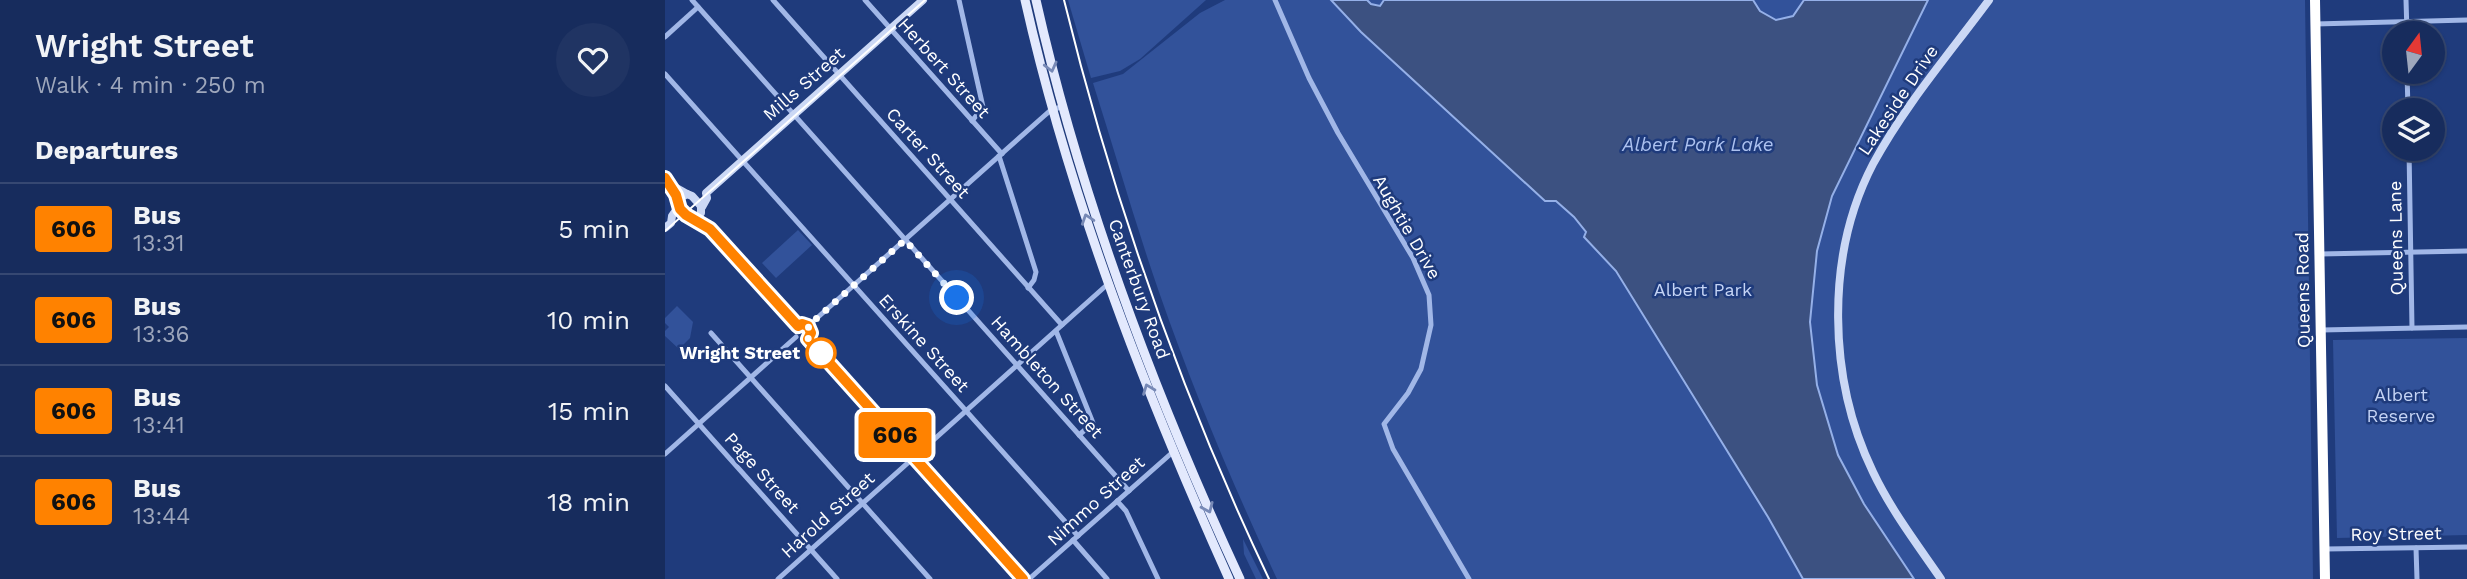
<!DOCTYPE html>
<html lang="en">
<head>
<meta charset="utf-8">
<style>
	:root { --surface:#172c5d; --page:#203463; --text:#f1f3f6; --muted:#9ea7bc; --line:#364872 }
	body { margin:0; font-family:"Work Sans",sans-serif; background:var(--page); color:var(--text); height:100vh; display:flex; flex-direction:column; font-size:26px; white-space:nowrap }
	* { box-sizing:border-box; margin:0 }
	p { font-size:23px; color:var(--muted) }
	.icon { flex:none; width:38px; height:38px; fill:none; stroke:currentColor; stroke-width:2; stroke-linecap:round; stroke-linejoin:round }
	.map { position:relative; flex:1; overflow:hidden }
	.details { display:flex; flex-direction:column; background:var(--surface); width:665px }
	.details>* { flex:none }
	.badge { padding:0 14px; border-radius:5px; font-size:24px; line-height:46px }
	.needle { width:46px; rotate:15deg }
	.tools { position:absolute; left:1717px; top:21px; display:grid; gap:14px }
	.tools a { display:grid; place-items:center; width:63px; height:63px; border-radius:50%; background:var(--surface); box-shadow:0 2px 5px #0004,0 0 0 2px var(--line); font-size:35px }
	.you { position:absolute; width:35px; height:35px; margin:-18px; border:5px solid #fff; border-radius:50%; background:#1a73e8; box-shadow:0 0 0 10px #1a73e833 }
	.map>.badge { position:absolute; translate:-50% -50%; box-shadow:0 0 0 4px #fff }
	h2 { padding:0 35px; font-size:26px; line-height:63px }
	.round { display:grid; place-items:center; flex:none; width:74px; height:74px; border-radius:37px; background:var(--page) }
	.overview { display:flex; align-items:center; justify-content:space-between; height:119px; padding:0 35px }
	h1 { font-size:33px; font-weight:600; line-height:52px }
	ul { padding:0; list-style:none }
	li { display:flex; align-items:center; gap:21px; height:91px; padding:0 35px; border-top:2px solid var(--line) }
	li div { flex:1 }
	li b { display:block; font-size:26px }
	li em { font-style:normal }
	li .badge { min-width:77px; font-weight:700; text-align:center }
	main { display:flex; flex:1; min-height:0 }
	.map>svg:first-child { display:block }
	.green { fill:#32529a }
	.water { fill:#3c5181; stroke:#95b0e8; stroke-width:2 }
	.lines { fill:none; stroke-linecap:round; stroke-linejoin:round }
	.street { stroke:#a1b7e7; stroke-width:5 }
	.secondary { stroke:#cbd8f5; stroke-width:8 }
	.primary { stroke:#e3e9fd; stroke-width:9 }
	.highway { stroke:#fff; stroke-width:10 }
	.tram { stroke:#fff; stroke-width:2 }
	.oneway { stroke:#7789b6 }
	.line-casing { stroke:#fff; stroke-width:16 }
	.line { stroke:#ff8200; stroke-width:10 }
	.walk { stroke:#fff; stroke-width:7; stroke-dasharray:0 12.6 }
	.stop-dot { fill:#fff; stroke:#ff8200; stroke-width:3.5 }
	.labels { text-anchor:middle; stroke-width:5; stroke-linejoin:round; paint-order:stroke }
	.street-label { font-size:18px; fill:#fff; stroke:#1f3b7c }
	.park-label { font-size:18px; fill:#c5d4f5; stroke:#1f3b7c }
	.stop-label { font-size:18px; font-weight:bold; fill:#fff; stroke:#1f3b7c; text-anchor:end }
	.water-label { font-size:19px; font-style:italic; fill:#acc1ef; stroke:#1f3b7c }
</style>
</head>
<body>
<main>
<section class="details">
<div class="overview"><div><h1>Wright Street</h1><p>Walk · 4 min · 250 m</p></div><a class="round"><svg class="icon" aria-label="heart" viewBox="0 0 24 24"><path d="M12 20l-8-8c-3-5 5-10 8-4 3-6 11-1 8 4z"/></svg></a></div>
<h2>Departures</h2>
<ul>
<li><span class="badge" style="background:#ff8200;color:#111">606</span><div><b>Bus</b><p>13:31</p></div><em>5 min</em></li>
<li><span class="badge" style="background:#ff8200;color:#111">606</span><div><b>Bus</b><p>13:36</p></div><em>10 min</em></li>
<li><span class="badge" style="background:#ff8200;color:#111">606</span><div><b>Bus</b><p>13:41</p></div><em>15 min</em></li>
<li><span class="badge" style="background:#ff8200;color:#111">606</span><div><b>Bus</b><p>13:44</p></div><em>18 min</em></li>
</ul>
</section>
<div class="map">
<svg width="1802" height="579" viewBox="0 0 1802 579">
	<rect width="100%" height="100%" fill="#1f3b7c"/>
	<g class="green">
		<path d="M403 0H541L475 59 455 71 426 78Z"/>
		<path d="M560 0H1640L1648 579H612C568 485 528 390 494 292 470 223 450 152 428 83L458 74 535 13Z"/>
		<path d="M133 230 147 245 111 278 97 263Z"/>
		<path d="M12 306 28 322 25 338 14 349 0 336V331L4 327 0 323V318Z"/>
		<path d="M1802 338V535L1672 538 1668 340Z"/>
		<path d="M578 539 598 579H591L579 554Z"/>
	</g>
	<path class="water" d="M666 0H702L706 4 715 6 719 0H1088L1095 11 1111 20 1128 16 1139 0H1263L1167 196 1152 251 1145 322 1152 385 1173 455 1199 504 1249 579H1138L1103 517 951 271 919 237 921 232 909 217 891 201H880L696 32Z"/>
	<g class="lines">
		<g class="street">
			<path d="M27 0 464 491"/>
			<path d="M108 0 397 325"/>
			<path d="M200 0 337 154"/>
			<path d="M294 0 318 107 307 121"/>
			<path d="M610 0 644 78 673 133 748 258 764 295 766 325 756 369 743 393 719 424 728 449 804 579"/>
			<path d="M1741 0 1742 33"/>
			<path d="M1650 24 1802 20"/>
			<path d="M0 37 33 7"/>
			<path d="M1742 72 1743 110"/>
			<path d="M0 74 413 536"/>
			<path d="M1744 149 1747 328"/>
			<path d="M334 156 371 272 369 280 363 288"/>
			<path d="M28 218 45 229 133 326"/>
			<path d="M1655 254 1802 251"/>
			<path d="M143 326 379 116 386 110 396 107"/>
			<path d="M1656 330 1802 327"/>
			<path d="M391 331 428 423 414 435"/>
			<path d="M46 333 265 579"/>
			<path d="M143 339 358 579"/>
			<path d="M0 386 172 579"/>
			<path d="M0 454 131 337"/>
			<path d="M452 501 461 511 493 579"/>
			<path d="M408 540 442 579"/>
			<path d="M1751 548 1752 579"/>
			<path d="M1660 549 1802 547"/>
			<path d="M113 579 444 283"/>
			<path d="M364 579 509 451"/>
		</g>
		<g class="secondary">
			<path d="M0 178 6 185 22 194"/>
			<path d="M22 194 27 196 36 206V213L31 218 21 215 14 206 15 198Z"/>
			<path d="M37 207 42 198 41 193 258 0"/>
			<path d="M0 228 6 223 7 216 14 206"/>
			<path d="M1276 579C1252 544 1226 510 1208 472 1163 379 1160 256 1208 164 1240 105 1284 54 1324 0"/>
		</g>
		<g class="primary">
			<path d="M360 0C405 200 480 392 564 579"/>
			<path d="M371 0C416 200 489 393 575 579"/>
		</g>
		<path class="highway" d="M1650 0 1660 579"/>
		<g class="tram">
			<path d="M399 0C448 199 516 394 604 579"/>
			<path d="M0 231 260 0"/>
		</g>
	</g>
	<defs><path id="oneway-chevron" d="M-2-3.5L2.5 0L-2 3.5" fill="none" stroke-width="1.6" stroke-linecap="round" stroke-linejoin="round" transform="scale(1.75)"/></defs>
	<g class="oneway">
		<use href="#oneway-chevron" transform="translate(386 67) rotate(76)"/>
		<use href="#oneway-chevron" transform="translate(422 219) rotate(-108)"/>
		<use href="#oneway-chevron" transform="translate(483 389) rotate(-111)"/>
		<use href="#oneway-chevron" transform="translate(543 508) rotate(66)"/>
	</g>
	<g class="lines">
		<g class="line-casing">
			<path id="line" d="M0 178 11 195 15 209 21 215 45 229 133 326 137 324 143 326 146 333 143 339 358 579"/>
		</g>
		<use href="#line" class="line"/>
		<path class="walk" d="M156 353 158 355 143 339 146 333 143 326 240 240 292 298"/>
	</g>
	<circle class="stop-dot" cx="156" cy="353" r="14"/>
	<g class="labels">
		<g class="street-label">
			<text transform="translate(279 68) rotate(48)" y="6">Herbert Street</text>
			<text transform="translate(139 84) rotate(-41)" y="6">Mills Street</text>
			<text transform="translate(1233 100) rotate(-56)" y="6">Lakeside Drive</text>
			<text transform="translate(263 153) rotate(48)" y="6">Carter Street</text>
			<text transform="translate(742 227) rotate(60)" y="6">Aughtie Drive</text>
			<text transform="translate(1731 238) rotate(-91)" y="6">Queens Lane</text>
			<text transform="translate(474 289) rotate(70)" y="6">Canterbury Road</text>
			<text transform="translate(1638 290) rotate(-91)" y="6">Queens Road</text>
			<text transform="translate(259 343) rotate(48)" y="6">Erskine Street</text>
			<text transform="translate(382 377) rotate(48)" y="6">Hambleton Street</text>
			<text transform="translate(97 473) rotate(48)" y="6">Page Street</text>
			<text transform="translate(431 501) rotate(-42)" y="6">Nimmo Street</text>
			<text transform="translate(163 515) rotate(-42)" y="6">Harold Street</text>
			<text transform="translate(1731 534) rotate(-1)" y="6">Roy Street</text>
		</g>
		<g class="park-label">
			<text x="1038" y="296">Albert Park</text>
			<text x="1736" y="401">Albert<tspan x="1736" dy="21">Reserve</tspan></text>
		</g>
		<g class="stop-label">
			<text x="135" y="359">Wright Street</text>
		</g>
		<g class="water-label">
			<text x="1033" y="151">Albert Park Lake</text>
		</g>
	</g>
</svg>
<div class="tools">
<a><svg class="needle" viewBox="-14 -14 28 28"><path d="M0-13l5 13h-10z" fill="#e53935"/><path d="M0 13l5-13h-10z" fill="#9ea7bc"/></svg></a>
<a><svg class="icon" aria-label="layers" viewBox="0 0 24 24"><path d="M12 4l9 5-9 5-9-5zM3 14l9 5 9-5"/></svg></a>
</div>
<div class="you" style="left:292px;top:298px"></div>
<b class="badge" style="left:230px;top:435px;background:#ff8200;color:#111">606</b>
</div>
</main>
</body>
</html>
